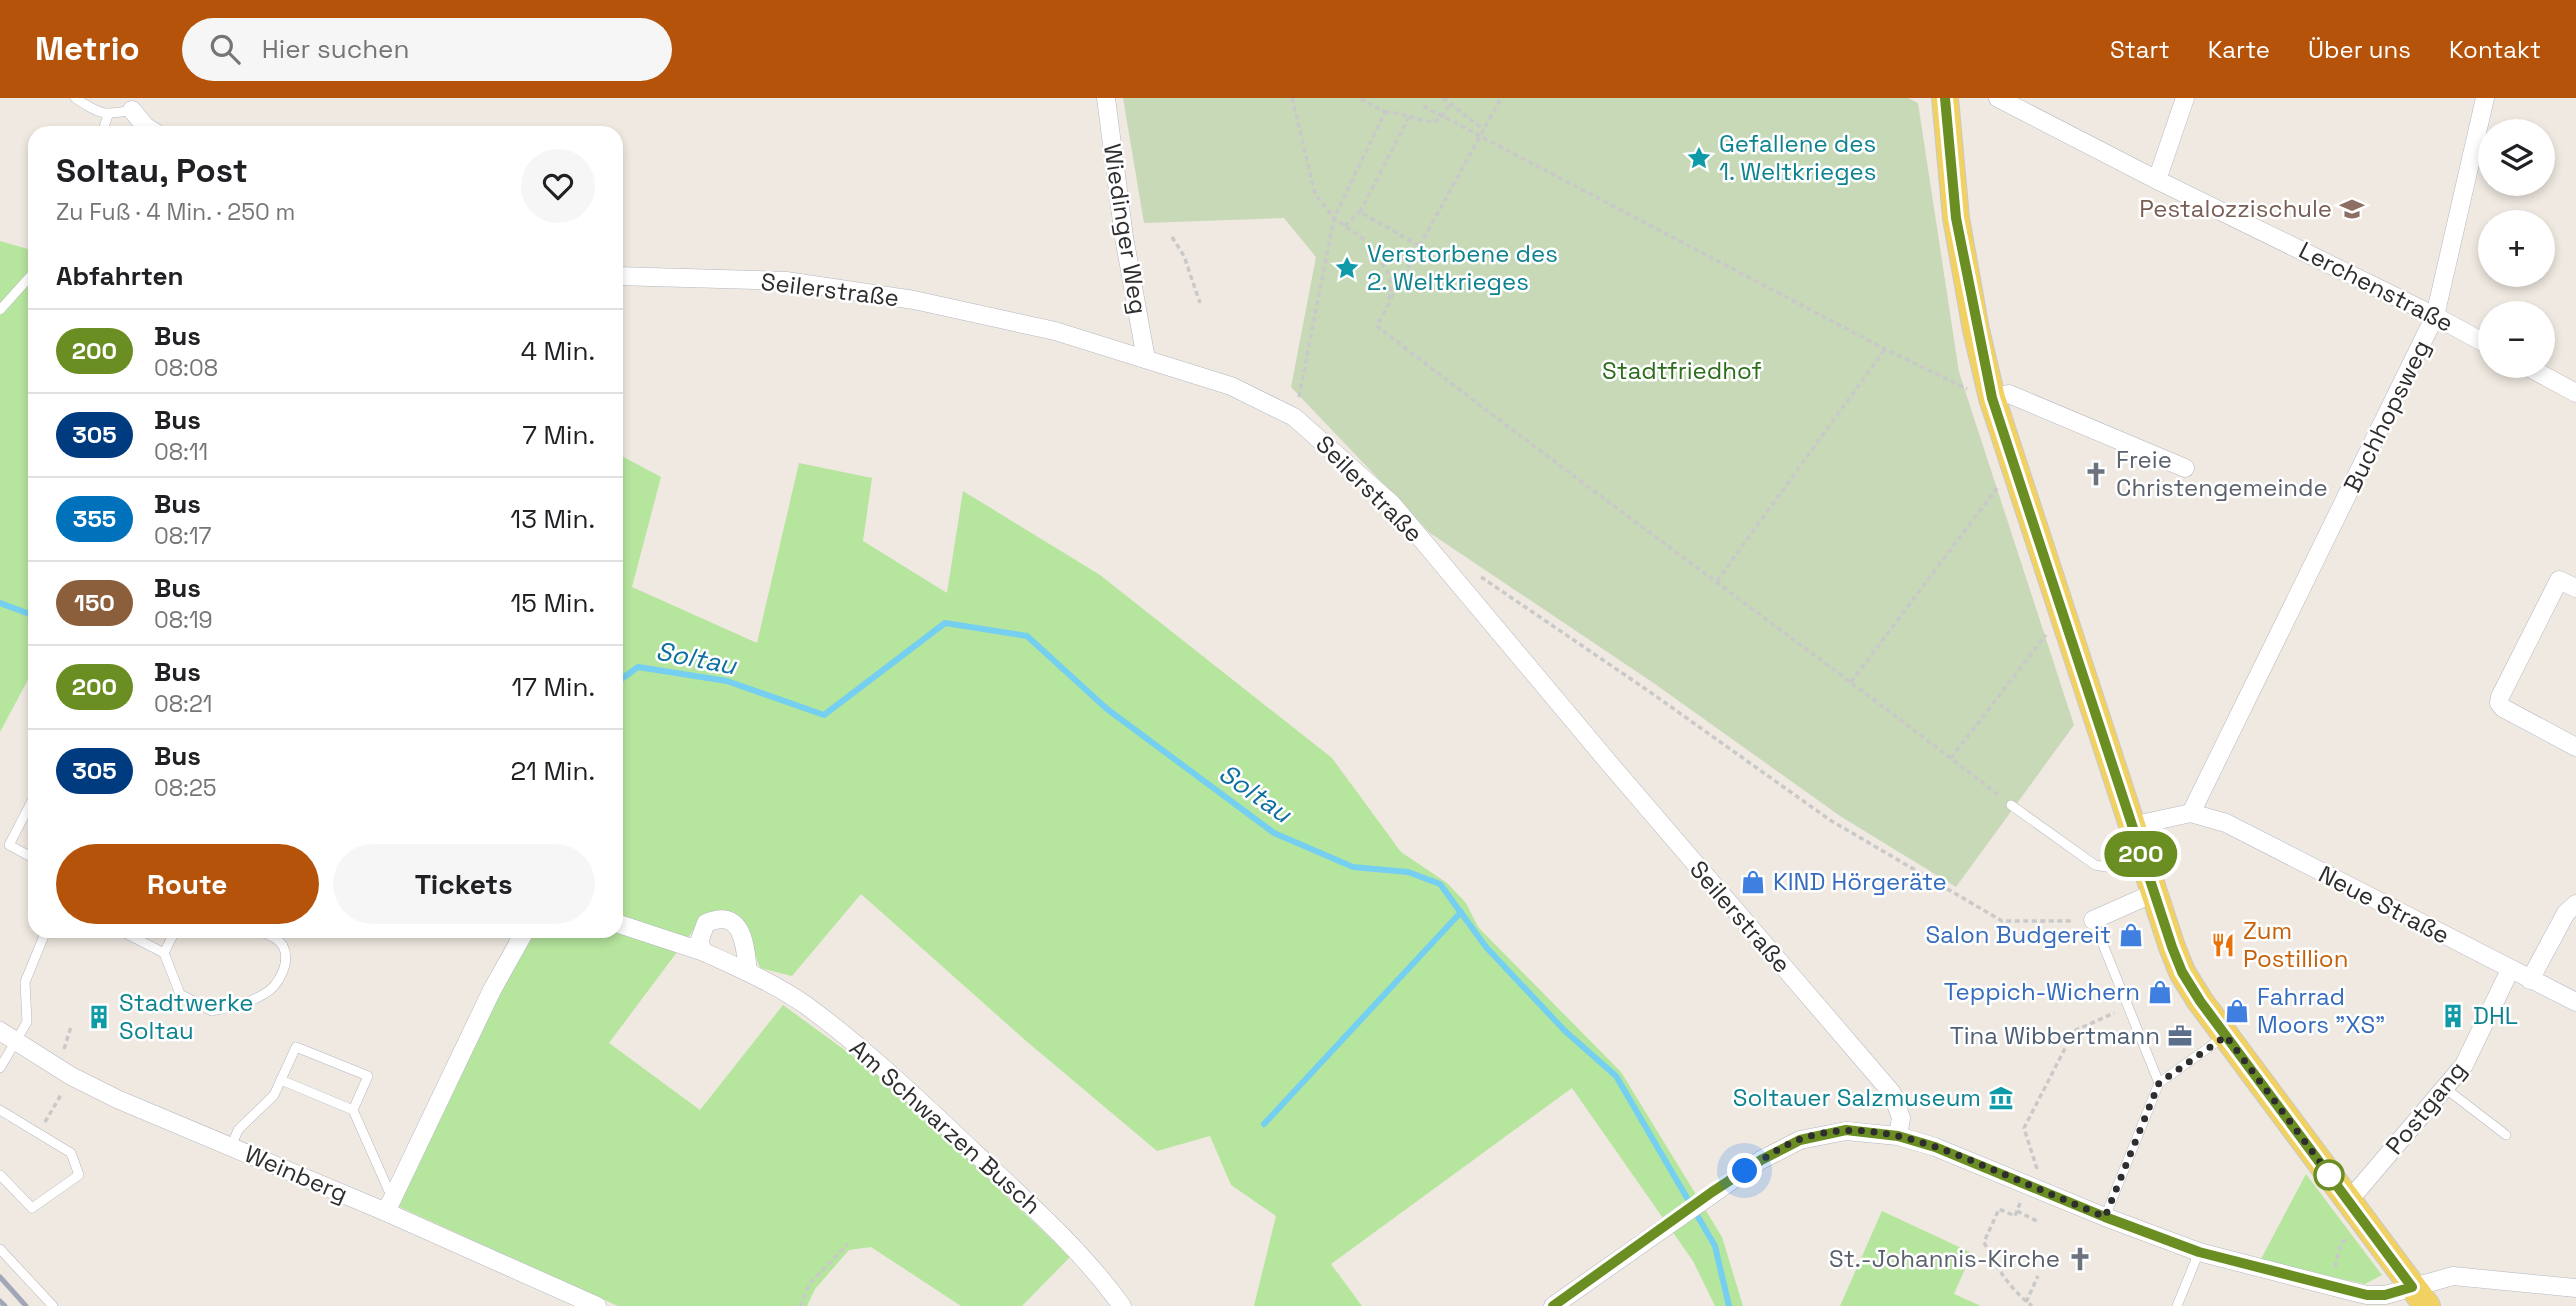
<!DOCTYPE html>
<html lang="de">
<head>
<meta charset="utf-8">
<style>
	:root { --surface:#fff; --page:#f6f6f6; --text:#202124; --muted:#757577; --line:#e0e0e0; --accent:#b45309 }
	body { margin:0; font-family:"Space Grotesk",sans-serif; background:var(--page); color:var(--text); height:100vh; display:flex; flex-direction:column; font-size:26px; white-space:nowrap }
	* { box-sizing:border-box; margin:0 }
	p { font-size:23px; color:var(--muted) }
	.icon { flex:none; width:38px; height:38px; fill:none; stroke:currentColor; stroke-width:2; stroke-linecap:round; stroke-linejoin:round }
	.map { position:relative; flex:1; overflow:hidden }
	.sheet { position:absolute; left:28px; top:28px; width:595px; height:812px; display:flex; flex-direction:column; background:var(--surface); border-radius:21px; box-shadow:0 4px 10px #0003 }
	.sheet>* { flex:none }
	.badge { padding:0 14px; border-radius:23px; font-size:24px; line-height:46px }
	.buttons { position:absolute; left:2478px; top:21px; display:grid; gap:14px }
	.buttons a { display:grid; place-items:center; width:77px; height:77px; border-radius:50%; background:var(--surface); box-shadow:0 4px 10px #0003; font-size:35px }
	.you { position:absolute; width:35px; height:35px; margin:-18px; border:5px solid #fff; border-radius:50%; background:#1a73e8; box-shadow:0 0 0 10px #1a73e833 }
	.map>.badge { position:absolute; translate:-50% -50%; box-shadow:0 0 0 4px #fff }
	h2 { padding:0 28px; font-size:26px; line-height:63px }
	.round { display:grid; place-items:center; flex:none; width:74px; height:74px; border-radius:37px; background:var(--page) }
	.summary { display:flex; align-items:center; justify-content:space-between; height:119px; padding:0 28px }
	h1 { font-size:33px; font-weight:600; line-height:52px }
	.action { display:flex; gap:14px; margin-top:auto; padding:14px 28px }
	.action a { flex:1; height:80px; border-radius:42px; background:var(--accent); color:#fff; font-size:28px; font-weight:600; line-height:80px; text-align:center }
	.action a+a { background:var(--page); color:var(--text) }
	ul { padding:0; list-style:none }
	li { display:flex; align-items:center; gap:21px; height:84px; padding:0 28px; border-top:2px solid var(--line) }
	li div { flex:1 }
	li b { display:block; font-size:26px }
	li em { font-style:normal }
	li .badge { min-width:77px; font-weight:700; text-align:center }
	header { display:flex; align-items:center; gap:42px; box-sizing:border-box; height:98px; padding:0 35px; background:var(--accent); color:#fff }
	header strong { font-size:33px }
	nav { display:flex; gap:38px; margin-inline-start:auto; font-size:24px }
	.search { width:490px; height:63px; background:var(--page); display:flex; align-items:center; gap:18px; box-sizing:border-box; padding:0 24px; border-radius:38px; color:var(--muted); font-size:26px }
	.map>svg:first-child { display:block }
	.green { fill:#b6e59e }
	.cemetery { fill:#c8d9b8 }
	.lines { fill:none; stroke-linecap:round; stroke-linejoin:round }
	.stream { stroke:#75cff0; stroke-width:6 }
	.lane-casing { stroke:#b4b7c1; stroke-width:10 }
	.street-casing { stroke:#b4b7c1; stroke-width:19 }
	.primary-casing { stroke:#c9c9c9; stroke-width:28 }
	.path { stroke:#c9c9c9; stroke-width:3.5; stroke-dasharray:5 3.5; stroke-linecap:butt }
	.lane { stroke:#fff; stroke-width:9 }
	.street { stroke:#fff; stroke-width:18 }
	.primary { stroke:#f2d163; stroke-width:26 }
	.rail { stroke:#a3a6b8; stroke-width:5 }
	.line-casing { stroke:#fff; stroke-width:16 }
	.line { stroke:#6b8e23; stroke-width:10 }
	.walk { stroke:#2e2e2e; stroke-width:7; stroke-dasharray:0 12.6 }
	.stop-dot { fill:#fff; stroke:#6b8e23; stroke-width:3.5 }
	.labels { text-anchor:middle; stroke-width:5; stroke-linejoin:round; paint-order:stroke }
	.culture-label { font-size:24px; fill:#0d838f; stroke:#fff; text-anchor:start }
	.education-label { font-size:24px; fill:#785e54; stroke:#fff; text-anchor:end }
	.street-label { font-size:24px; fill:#2e2e2e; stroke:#fff }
	.park-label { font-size:24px; fill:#2c6e1b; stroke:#fff }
	.worship-label { font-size:24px; fill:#5b616d; stroke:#fff; text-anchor:start }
	.shop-label { font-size:24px; fill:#366cbe; stroke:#fff; text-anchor:start }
	.food-label { font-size:24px; fill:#c56008; stroke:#fff; text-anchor:start }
	.service-label { font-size:24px; fill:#4e5e75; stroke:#fff; text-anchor:end }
	.water-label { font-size:26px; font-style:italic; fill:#0d6fa3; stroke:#fff }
</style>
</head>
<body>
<header>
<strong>Metrio</strong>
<div class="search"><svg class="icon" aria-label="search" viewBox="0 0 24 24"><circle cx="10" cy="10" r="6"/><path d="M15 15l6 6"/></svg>Hier suchen</div>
<nav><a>Start</a><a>Karte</a><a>Über uns</a><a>Kontakt</a></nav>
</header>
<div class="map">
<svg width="2576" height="1208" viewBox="0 0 2576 1208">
	<rect width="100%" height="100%" fill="#efe9e1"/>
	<g class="green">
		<path d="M0 143 35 153V576H31L0 634Z"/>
		<path d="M616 355 661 379 632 489 757 545 799 365 872 380 863 443 947 495 963 393 1100 477 1332 660 1401 754 1447 785 1466 805 1478 829 1621 974 1722 1139 1743 1208H1715L1693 1163 1572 990 1331 1166 1362 1208H1254L1276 1118 1231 1087 1210 1038 1157 1053 1025 942 861 796 792 878 760 870 748 837 701 822 609 945 700 1012 783 907 883 980 1070 1159 1022 1208H961L871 1149 849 1152 815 1191 807 1208H618L393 1106 519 833H616Z"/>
		<path d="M2306 1076 2382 1177 2365 1186 2260 1163Z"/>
		<path d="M1882 1113 1972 1155 1954 1196 1981 1208H1840Z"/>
	</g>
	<path class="cemetery" d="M1123 0H1908L1918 5 1959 274 2074 627 1956 789 1840 718 1655 586 1430 435 1291 289 1316 159 1284 120 1144 125Z"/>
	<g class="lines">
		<g class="stream">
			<path d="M0 505 35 518"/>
			<path d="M616 585 638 569 727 583 824 617 945 525 1027 538 1107 611 1274 735 1353 769 1408 774 1440 786 1486 849 1565 933 1616 978 1715 1148 1729 1208"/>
			<path d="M1264 1026 1461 814"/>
		</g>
		<g class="lane-casing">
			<g id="lane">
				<path d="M75 0C100 16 103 18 132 12"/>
				<path d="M102 35 108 17"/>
				<path d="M0 212 35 173"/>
				<path d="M35 697 9 747 35 761"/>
				<path d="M2011 707 2095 767 2130 773 2144 772"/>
				<path d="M2093 822 2159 985"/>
				<path d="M121 833 164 855 175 833"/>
				<path d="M164 855 180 896 212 913C230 909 248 906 264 896 279 888 291 864 283 848 278 840 268 836 260 833"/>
				<path d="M0 970 27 924 25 884 46 833"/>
				<path d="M281 982 353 1012"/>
				<path d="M2445 990 2506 1037"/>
				<path d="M0 1012 71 1055 79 1077 32 1110 0 1077"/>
				<path d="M231 1049 238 1032 274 997 296 949 368 978 353 1012 392 1100"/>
				<path d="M2105 1119 2159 985 2222 940"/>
				<path d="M0 1151 53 1208"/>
				<path d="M2177 1208 2199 1154"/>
			</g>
		</g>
		<g class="street-casing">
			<g id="street">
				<path d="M1106 0 1124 139 1146 261"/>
				<path d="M1998 0 2157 82 2435 218 2490 248"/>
				<path d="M132 12 145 28 156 35"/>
				<path d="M2157 82 2185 0"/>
				<path d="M616 178 786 183 914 202 1055 233 1231 288 1294 319 1392 406 1609 665 1892 995 1901 1020 1898 1038"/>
				<path d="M2526 268 2576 295"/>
				<path d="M1992 300 2009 296 2185 370"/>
				<path d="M2576 490 2559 482 2500 599 2499 605 2503 610 2576 649"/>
				<path d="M2191 715 2435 218 2485 0"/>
				<path d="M2131 728 2191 715 2226 725 2576 904"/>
				<path d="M2093 822 2154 795"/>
				<path d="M616 825 704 854"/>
				<path d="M748 873C745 847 743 809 706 825L699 844 704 854C739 870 776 886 807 908 867 952 921 1004 975 1055 1027 1104 1080 1150 1122 1208"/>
				<path d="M2530 882 2566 815 2576 806"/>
				<path d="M0 933 71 978 117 1001 386 1114 597 1208"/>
				<path d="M2347 1101 2358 1092 2464 967 2510 872"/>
				<path d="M386 1114 492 892 525 833"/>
				<path d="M1553 1208 1761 1062 1800 1042 1846 1033 1898 1038 1935 1049 2105 1119 2199 1154 2350 1193 2367 1197H2385L2453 1178 2576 1190"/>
			</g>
		</g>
		<g class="primary-casing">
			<path id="primary" d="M1945 0 1956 120 1976 232 1992 300 2172 849 2182 874 2200 903 2427 1208"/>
		</g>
		<g class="path">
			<path d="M1292 0 1315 96 1334 120 1365 142 1387 173 1391 188 1389 205 1377 228C1582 388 1795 539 2001 699"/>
			<path d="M1443 0 1484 32"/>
			<path d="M1423 8 1885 251 1967 291"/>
			<path d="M1385 14C1403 14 1416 23 1434 24L1442 19 1450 5"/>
			<path d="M1409 19 1360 114 1420 148"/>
			<path d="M1345 128 1360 114"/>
			<path d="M1172 139 1184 158 1200 205"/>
			<path d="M1391 200 1501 0"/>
			<path d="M1299 299 1334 120 1385 14 1359 0"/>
			<path d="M1481 479 1650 594 1830 722 2002 823H2073"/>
			<path d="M1717 483 1885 251"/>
			<path d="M1851 584 1997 390"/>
			<path d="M1951 660 2046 537"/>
			<path d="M64 951 71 929"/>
			<path d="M45 1024 62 995"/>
			<path d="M2037 1071 2024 1030 2074 933 2114 915"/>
			<path d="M2020 1105 2015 1118 1999 1111 1984 1144C1996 1169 2010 1191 2032 1208"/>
			<path d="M2017 1113 2037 1123"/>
			<path d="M2335 1169 2341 1145 2349 1139"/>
			<path d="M2026 1204 2038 1178"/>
			<path d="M800 1208 810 1185 848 1146"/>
		</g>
		<use href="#lane" class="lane"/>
		<use href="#street" class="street"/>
		<use href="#primary" class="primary"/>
		<g class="rail">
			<path d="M0 1179 26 1208"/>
			<path d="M0 1203 5 1208"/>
		</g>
	</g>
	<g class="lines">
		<g class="line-casing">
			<path id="line" d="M1553 1208 1712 1094 1761 1062 1800 1042 1846 1032 1898 1038 1935 1049 2105 1119 2199 1154 2367 1197H2385L2412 1189 2200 903 2182 874 2172 849 1992 300 1956 120 1945 0"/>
		</g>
		<use href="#line" class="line"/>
		<path class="walk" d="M1745 1073C1762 1062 1781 1048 1801 1041 1868 1017 1939 1049 2001 1075 2036 1090 2070 1104 2105 1119L2159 985 2226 938 2332 1080 2329 1077"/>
	</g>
	<defs>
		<g id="sight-bare" transform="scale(1.89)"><path d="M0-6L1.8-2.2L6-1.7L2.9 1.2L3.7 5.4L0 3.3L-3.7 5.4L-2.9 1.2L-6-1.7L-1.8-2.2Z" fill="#0f9aa8" stroke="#fff" stroke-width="2.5" paint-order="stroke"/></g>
		<g id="school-bare" transform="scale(1.89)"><path d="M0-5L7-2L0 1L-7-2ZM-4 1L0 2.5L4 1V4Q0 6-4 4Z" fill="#8d6e63" stroke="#fff" stroke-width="2.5" paint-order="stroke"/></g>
		<g id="church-bare" transform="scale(1.89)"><path d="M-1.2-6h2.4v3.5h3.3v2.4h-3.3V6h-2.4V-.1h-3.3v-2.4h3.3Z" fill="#6b7280" stroke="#fff" stroke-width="2.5" paint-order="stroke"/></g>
		<g id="shop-bare" transform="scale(1.89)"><path d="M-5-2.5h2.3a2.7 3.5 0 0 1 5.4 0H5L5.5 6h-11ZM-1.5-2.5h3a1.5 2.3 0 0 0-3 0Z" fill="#3f7fe0" stroke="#fff" stroke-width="2.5" paint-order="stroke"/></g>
		<g id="restaurant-bare" transform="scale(1.89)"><path d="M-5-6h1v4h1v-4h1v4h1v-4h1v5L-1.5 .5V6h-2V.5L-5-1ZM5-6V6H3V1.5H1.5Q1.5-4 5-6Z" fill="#e8710a" stroke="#fff" stroke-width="2.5" paint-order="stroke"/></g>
		<g id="building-bare" transform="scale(1.89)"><path d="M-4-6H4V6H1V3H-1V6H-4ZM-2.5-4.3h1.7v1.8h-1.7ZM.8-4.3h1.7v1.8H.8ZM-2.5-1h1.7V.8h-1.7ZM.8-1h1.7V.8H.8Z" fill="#0f9aa8" stroke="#fff" stroke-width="2.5" paint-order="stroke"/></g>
		<g id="office-bare" transform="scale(1.89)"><path d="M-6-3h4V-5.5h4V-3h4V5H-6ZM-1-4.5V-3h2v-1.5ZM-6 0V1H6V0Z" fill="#5c6f8a" stroke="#fff" stroke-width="2.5" paint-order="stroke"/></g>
		<g id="museum-bare" transform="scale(1.89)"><path d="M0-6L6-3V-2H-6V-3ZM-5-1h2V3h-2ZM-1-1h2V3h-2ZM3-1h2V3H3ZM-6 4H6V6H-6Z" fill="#0f9aa8" stroke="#fff" stroke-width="2.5" paint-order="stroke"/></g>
	</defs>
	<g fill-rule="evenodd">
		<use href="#sight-bare" x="1699" y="60"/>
		<use href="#school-bare" x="2352" y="111"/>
		<use href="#sight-bare" x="1347" y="170"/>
		<use href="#church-bare" x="2096" y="376"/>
		<use href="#shop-bare" x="1753" y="784"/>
		<use href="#shop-bare" x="2131" y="837"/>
		<use href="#restaurant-bare" x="2223" y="847"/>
		<use href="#shop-bare" x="2160" y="894"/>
		<use href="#shop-bare" x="2237" y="913"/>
		<use href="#building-bare" x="2453" y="918"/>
		<use href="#building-bare" x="99" y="919"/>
		<use href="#office-bare" x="2180" y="938"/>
		<use href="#museum-bare" x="2001" y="1000"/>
		<use href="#church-bare" x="2080" y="1161"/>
	</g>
	<circle class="stop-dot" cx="2329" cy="1077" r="14"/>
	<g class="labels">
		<g class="culture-label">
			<text x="1719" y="54">Gefallene des<tspan x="1719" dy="28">1. Weltkrieges</tspan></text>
			<text x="1367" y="164">Verstorbene des<tspan x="1367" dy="28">2. Weltkrieges</tspan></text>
			<text x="119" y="913">Stadtwerke<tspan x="119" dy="28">Soltau</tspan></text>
			<text x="2473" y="926">DHL</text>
			<text x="1981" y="1008" text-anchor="end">Soltauer Salzmuseum</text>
		</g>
		<g class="education-label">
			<text x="2332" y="119">Pestalozzischule</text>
		</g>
		<g class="street-label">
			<text transform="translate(1125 131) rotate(81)" y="8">Wiedinger Weg</text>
			<text transform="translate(2376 189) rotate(27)" y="8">Lerchenstraße</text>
			<text transform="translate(830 192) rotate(7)" y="8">Seilerstraße</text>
			<text transform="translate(2387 318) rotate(-64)" y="8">Buchhopsweg</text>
			<text transform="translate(1369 391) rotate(45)" y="8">Seilerstraße</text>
			<text transform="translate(2384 807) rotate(27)" y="8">Neue Straße</text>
			<text transform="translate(1740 819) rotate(49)" y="8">Seilerstraße</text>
			<text transform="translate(2426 1010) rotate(-51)" y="8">Postgang</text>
			<text transform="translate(945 1029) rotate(42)" y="8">Am Schwarzen Busch</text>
			<text transform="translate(296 1076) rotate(23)" y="8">Weinberg</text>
		</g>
		<g class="park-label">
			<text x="1682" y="281">Stadtfriedhof</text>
		</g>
		<g class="worship-label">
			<text x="2116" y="370">Freie<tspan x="2116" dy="28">Christengemeinde</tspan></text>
			<text x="2060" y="1169" text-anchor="end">St.-Johannis-Kirche</text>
		</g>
		<g class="shop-label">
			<text x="1773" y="792">KIND Hörgeräte</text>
			<text x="2111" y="845" text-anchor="end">Salon Budgereit</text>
			<text x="2140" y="902" text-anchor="end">Teppich-Wichern</text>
			<text x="2257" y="907">Fahrrad<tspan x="2257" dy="28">Moors "XS"</tspan></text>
		</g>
		<g class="food-label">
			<text x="2243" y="841">Zum<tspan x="2243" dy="28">Postillion</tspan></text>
		</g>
		<g class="service-label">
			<text x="2160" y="946">Tina Wibbertmann</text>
		</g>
		<g class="water-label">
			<text transform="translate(696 560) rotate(11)" y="9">Soltau</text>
			<text transform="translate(1255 695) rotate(35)" y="9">Soltau</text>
		</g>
	</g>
</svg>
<div class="buttons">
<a><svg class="icon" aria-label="layers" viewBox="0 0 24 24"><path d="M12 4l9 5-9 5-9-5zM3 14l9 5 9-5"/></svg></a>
<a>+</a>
<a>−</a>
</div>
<div class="you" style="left:1745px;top:1073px"></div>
<b class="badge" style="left:2141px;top:756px;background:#6b8e23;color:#fff">200</b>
<section class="sheet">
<div class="summary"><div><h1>Soltau, Post</h1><p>Zu Fuß · 4 Min. · 250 m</p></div><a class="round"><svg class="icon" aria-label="heart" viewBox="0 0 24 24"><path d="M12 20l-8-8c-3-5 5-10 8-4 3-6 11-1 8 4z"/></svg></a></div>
<h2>Abfahrten</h2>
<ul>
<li><span class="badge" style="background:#6b8e23;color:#fff">200</span><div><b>Bus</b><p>08:08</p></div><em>4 Min.</em></li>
<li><span class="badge" style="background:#003b80;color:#fff">305</span><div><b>Bus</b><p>08:11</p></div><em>7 Min.</em></li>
<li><span class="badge" style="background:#0072bc;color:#fff">355</span><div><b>Bus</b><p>08:17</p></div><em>13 Min.</em></li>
<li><span class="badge" style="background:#8b5e3c;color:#fff">150</span><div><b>Bus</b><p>08:19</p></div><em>15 Min.</em></li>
<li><span class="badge" style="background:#6b8e23;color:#fff">200</span><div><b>Bus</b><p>08:21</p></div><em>17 Min.</em></li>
<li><span class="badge" style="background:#003b80;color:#fff">305</span><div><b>Bus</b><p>08:25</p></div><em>21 Min.</em></li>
</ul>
<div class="action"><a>Route</a><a>Tickets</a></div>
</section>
</div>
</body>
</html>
